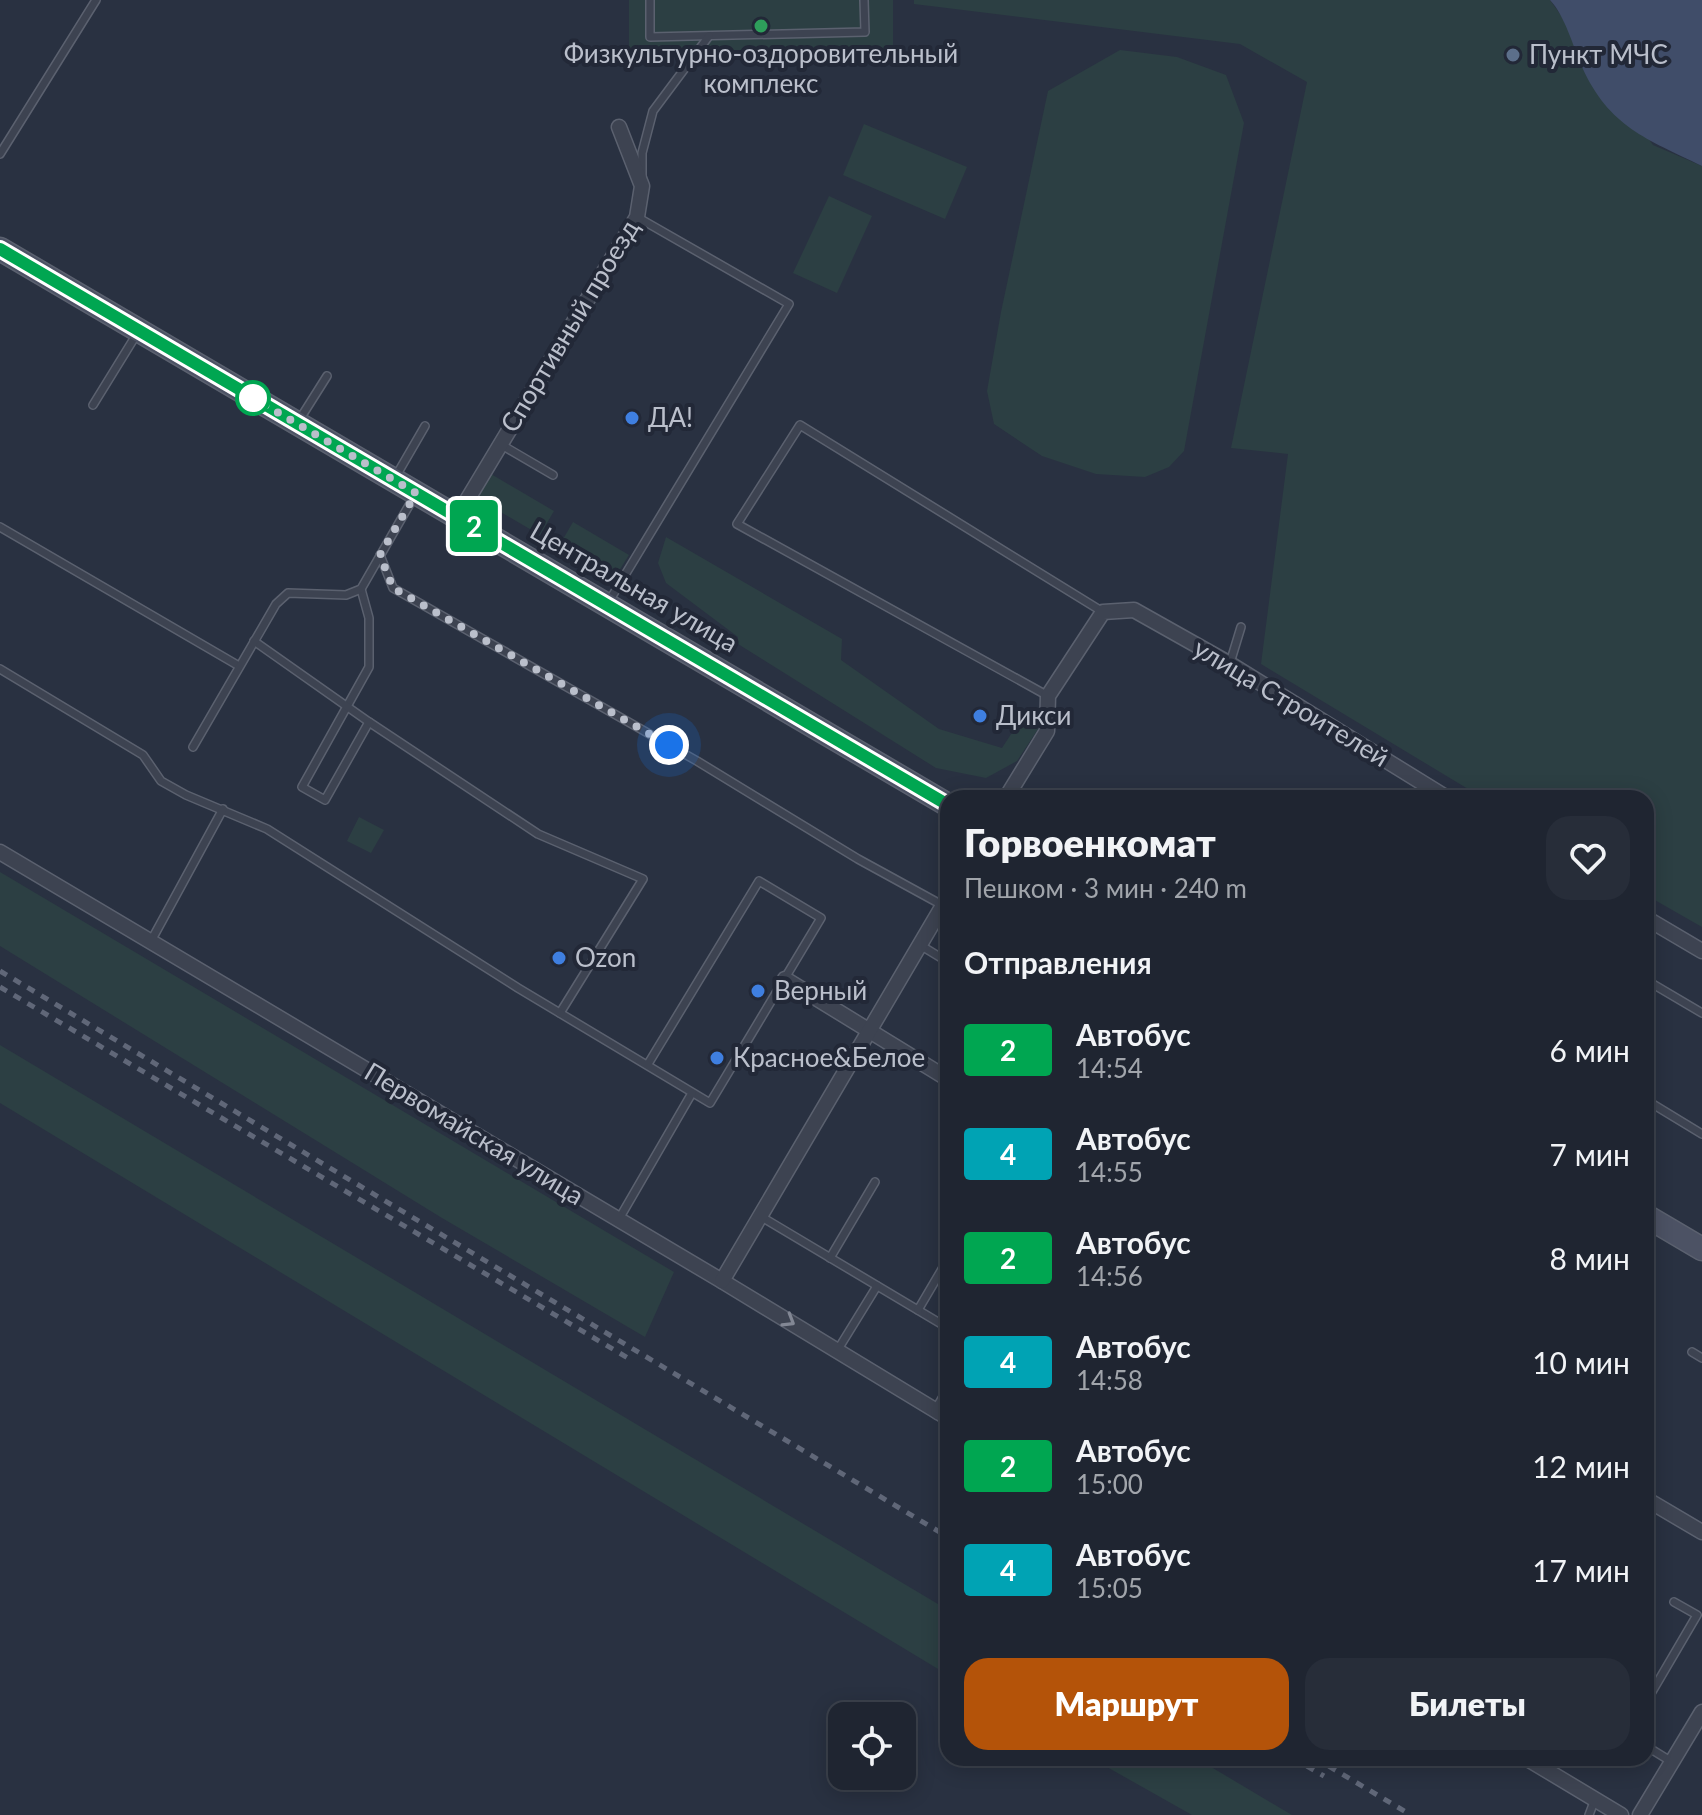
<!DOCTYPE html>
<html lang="ru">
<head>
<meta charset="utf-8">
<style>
	:root { --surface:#1f2531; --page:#272d39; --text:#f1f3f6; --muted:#a1a5ab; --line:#3c424d; --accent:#b45309 }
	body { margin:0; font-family:Lato,sans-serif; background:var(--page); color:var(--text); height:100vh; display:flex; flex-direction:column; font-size:30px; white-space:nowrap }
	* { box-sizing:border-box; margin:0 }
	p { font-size:26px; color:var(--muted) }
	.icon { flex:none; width:44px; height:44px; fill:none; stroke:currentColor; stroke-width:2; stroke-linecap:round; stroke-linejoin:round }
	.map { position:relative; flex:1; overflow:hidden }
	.side { position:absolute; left:940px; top:790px; width:714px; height:976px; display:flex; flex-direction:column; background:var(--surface); border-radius:24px; box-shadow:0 4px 20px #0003,0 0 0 2px var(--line) }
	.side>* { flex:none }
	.badge { padding:0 16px; border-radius:6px; font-size:28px; line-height:52px }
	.controls { position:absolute; left:828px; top:1702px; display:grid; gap:16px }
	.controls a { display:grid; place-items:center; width:88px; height:88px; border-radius:16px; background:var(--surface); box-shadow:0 4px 20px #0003,0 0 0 2px var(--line); font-size:40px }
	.you { position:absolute; width:40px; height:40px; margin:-20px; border:6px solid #fff; border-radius:50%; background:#1a73e8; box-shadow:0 0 0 12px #1a73e833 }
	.map>.badge { position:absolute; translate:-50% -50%; box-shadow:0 0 0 4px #fff }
	h2 { padding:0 24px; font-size:30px; line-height:72px }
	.round { display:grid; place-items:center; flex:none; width:84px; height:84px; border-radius:24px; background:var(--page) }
	.overview { display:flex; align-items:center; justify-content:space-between; height:136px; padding:0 24px }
	h1 { font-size:38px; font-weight:800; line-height:60px }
	.primary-button { display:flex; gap:16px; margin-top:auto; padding:16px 24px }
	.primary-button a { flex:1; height:92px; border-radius:24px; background:var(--accent); color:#fff; font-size:32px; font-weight:800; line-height:92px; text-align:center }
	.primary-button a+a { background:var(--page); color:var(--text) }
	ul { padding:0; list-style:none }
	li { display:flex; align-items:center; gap:24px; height:104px; padding:0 24px }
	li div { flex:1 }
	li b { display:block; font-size:30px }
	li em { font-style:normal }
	li .badge { min-width:88px; font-weight:700; text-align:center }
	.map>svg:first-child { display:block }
	.green { fill:#2c3f43 }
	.water { fill:#404d69 }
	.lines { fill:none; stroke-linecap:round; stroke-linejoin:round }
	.lane-casing { stroke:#5b616f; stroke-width:10 }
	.street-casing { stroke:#5b616f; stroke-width:17 }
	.secondary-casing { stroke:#5b616f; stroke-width:25 }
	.lane { stroke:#3d4351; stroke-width:7 }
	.street { stroke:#3d4351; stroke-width:14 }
	.secondary { stroke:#4c5264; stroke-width:22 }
	.rail { stroke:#606778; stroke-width:5; stroke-dasharray:8 8; stroke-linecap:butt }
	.oneway { stroke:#828794 }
	.line-casing { stroke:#fff; stroke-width:18 }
	.line { stroke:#00a651; stroke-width:12 }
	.walk { stroke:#babfcb; stroke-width:8; stroke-dasharray:0 14.4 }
	.leisure-dot { fill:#2e9e5b; stroke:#222837; stroke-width:3 }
	.service-dot { fill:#5c6f8a; stroke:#222837; stroke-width:3 }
	.stop-dot { fill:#fff; stroke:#00a651; stroke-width:4 }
	.shop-dot { fill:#3f7fe0; stroke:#222837; stroke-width:3 }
	.labels { text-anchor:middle; stroke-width:8; stroke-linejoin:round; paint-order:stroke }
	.poi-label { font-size:26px; fill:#babfcb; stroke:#222837; text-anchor:start }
	.street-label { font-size:26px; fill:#babfcb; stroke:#222837 }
</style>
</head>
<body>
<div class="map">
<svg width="1702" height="1815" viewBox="0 0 1702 1815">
	<rect width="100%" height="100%" fill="#293141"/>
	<g class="green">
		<path d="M629 0H893V52L629 55Z"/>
		<path d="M914 0H1550L1653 145 1702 166V927L1646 895V798H1483L1261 664 1288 454 1231 448 1307 82 1240 44 914 4Z"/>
		<path d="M1120 50 1177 57 1226 75 1244 123 1184 451 1169 467 1145 477 1096 474 1042 456 994 424 987 391 1001 312 1048 91Z"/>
		<path d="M864 124 967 167 945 219 843 175Z"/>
		<path d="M829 196 872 216 837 293 793 273Z"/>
		<path d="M491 474 554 511 540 535 480 500V493Z"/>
		<path d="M573 522 629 555 617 574 612 577 559 546Z"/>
		<path d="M666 537 842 639 841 660 939 729 1002 748 1023 716 1040 726 1017 761 986 778 936 768 738 644V637L666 583 658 563Z"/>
		<path d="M359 817 384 830 371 853 347 841Z"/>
		<path d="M0 872 674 1272 645 1337 442 1218 0 946Z"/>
		<path d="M0 1045 948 1610V1675L0 1103Z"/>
		<path d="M1091 1758H1196L1292 1815H1192Z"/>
	</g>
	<path class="water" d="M1550 0H1702V166C1647 139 1609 127 1582 67 1573 46 1565 16 1550 0Z"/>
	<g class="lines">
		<g class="lane-casing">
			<g id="lane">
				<path d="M650 0V37L865 32 864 0"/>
				<path d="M0 154 96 0"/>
				<path d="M642 176V153L653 111 709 36"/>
				<path d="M93 405 138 332"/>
				<path d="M298 422 327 376"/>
				<path d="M500 444 553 475"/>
				<path d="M396 476 425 426"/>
				<path d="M0 527 239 666"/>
				<path d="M380 555 393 588 697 761 858 859 942 905"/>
				<path d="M361 589 369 618V667L302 787 325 800 369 722"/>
				<path d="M608 603 789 304 637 217"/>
				<path d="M254 641 369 722 538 834 643 879 560 1013"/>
				<path d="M1230 663 1241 627"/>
				<path d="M0 669 143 755 161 781 186 795 267 829 518 988 710 1103 821 918 759 881 648 1064"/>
				<path d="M1048 696 737 524 800 425 1103 612"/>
				<path d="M193 747 276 604 288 593 346 595 361 589 415 495"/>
				<path d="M151 941 223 809"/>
				<path d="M920 945 948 962"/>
				<path d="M1646 980 1702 1013"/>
				<path d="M940 1075 948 1062"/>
				<path d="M1646 1100 1702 1134"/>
				<path d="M760 1216 948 1328"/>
				<path d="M619 1219 692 1093"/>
				<path d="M830 1258 875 1182"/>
				<path d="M918 1310 948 1259"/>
				<path d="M837 1351 877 1286"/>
				<path d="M1692 1352 1702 1358"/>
				<path d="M1646 1702 1697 1615 1674 1602"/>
				<path d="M1646 1746 1672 1762"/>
				<path d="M1589 1815 1595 1799"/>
			</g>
		</g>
		<g class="street-casing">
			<g id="street">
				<path d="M457 517 637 217 642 186 619 127"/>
				<path d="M1006 798 1047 731 1048 696 1103 612 1134 610 1230 664 1447 798"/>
				<path d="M0 852 722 1281 948 1418"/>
				<path d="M1646 918 1702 951"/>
				<path d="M785 979 948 1079"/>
				<path d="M722 1281 948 897"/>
				<path d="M938 1412 948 1395"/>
				<path d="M1646 1499 1702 1532"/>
				<path d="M1526 1758 1621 1815"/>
				<path d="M1640 1815 1702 1712"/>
			</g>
		</g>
		<g class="secondary-casing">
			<g id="secondary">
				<path d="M0 249 948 805"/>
				<path d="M1646 1216 1702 1249"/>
			</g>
		</g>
		<use href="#lane" class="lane"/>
		<use href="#street" class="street"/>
		<use href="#secondary" class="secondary"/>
		<g class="rail">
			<path d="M0 971 948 1537"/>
			<path d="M0 987 633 1361"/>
			<path d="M1293 1758 1324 1776"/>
			<path d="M1315 1758 1411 1815"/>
		</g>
	</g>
	<defs><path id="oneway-chevron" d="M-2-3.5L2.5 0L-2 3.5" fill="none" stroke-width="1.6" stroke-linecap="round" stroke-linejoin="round" transform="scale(2)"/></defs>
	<use class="oneway" href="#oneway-chevron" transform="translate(789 1321) rotate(31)"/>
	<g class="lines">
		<g class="line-casing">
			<path id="line" d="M0 249 948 805"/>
		</g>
		<use href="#line" class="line"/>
		<path class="walk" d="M253 398 416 493 380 555 393 588 669 745"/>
	</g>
	<circle class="leisure-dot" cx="761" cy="26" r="8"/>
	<circle class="service-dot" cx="1513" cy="55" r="8"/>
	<circle class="stop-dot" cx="253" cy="398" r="16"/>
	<g class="shop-dot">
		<circle cx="632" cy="418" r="8"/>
		<circle cx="980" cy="716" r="8"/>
		<circle cx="559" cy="958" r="8"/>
		<circle cx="758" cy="991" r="8"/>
		<circle cx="717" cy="1058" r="8"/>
	</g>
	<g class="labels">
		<g class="poi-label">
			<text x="761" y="63" text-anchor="middle">Физкультурно-оздоровительный<tspan x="761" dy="30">комплекс</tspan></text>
			<text x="1529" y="64">Пункт МЧС</text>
			<text x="648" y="427">ДА!</text>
			<text x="996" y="725">Дикси</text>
			<text x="575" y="967">Ozon</text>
			<text x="774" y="1000">Верный</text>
			<text x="733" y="1067">Красное&amp;Белое</text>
		</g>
		<g class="street-label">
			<text transform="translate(570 326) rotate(-59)" y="9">Спортивный проезд</text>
			<text transform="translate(634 587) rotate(30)" y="9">Центральная улица</text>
			<text transform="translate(1291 703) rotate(31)" y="9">улица Строителей</text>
			<text transform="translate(474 1134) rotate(31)" y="9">Первомайская улица</text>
		</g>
	</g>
</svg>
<div class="controls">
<a><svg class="icon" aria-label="locate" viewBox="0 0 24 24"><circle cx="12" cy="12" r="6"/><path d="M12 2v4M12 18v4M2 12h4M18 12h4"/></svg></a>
</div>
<div class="you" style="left:669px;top:745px"></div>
<b class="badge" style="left:474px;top:526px;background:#00a651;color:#fff">2</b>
<section class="side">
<div class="overview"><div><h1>Горвоенкомат</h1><p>Пешком · 3 мин · 240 m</p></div><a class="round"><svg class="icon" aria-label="heart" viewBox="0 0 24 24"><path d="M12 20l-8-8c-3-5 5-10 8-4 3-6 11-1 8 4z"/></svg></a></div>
<h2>Отправления</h2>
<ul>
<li><span class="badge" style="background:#00a651;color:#fff">2</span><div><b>Автобус</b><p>14:54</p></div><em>6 мин</em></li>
<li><span class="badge" style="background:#00a3b4;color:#fff">4</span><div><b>Автобус</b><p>14:55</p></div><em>7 мин</em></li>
<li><span class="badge" style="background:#00a651;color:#fff">2</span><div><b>Автобус</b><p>14:56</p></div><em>8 мин</em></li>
<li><span class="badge" style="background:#00a3b4;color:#fff">4</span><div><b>Автобус</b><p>14:58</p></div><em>10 мин</em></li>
<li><span class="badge" style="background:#00a651;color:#fff">2</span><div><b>Автобус</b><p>15:00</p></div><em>12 мин</em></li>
<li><span class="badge" style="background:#00a3b4;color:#fff">4</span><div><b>Автобус</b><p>15:05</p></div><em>17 мин</em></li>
</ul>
<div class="primary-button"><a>Маршрут</a><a>Билеты</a></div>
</section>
</div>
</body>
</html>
